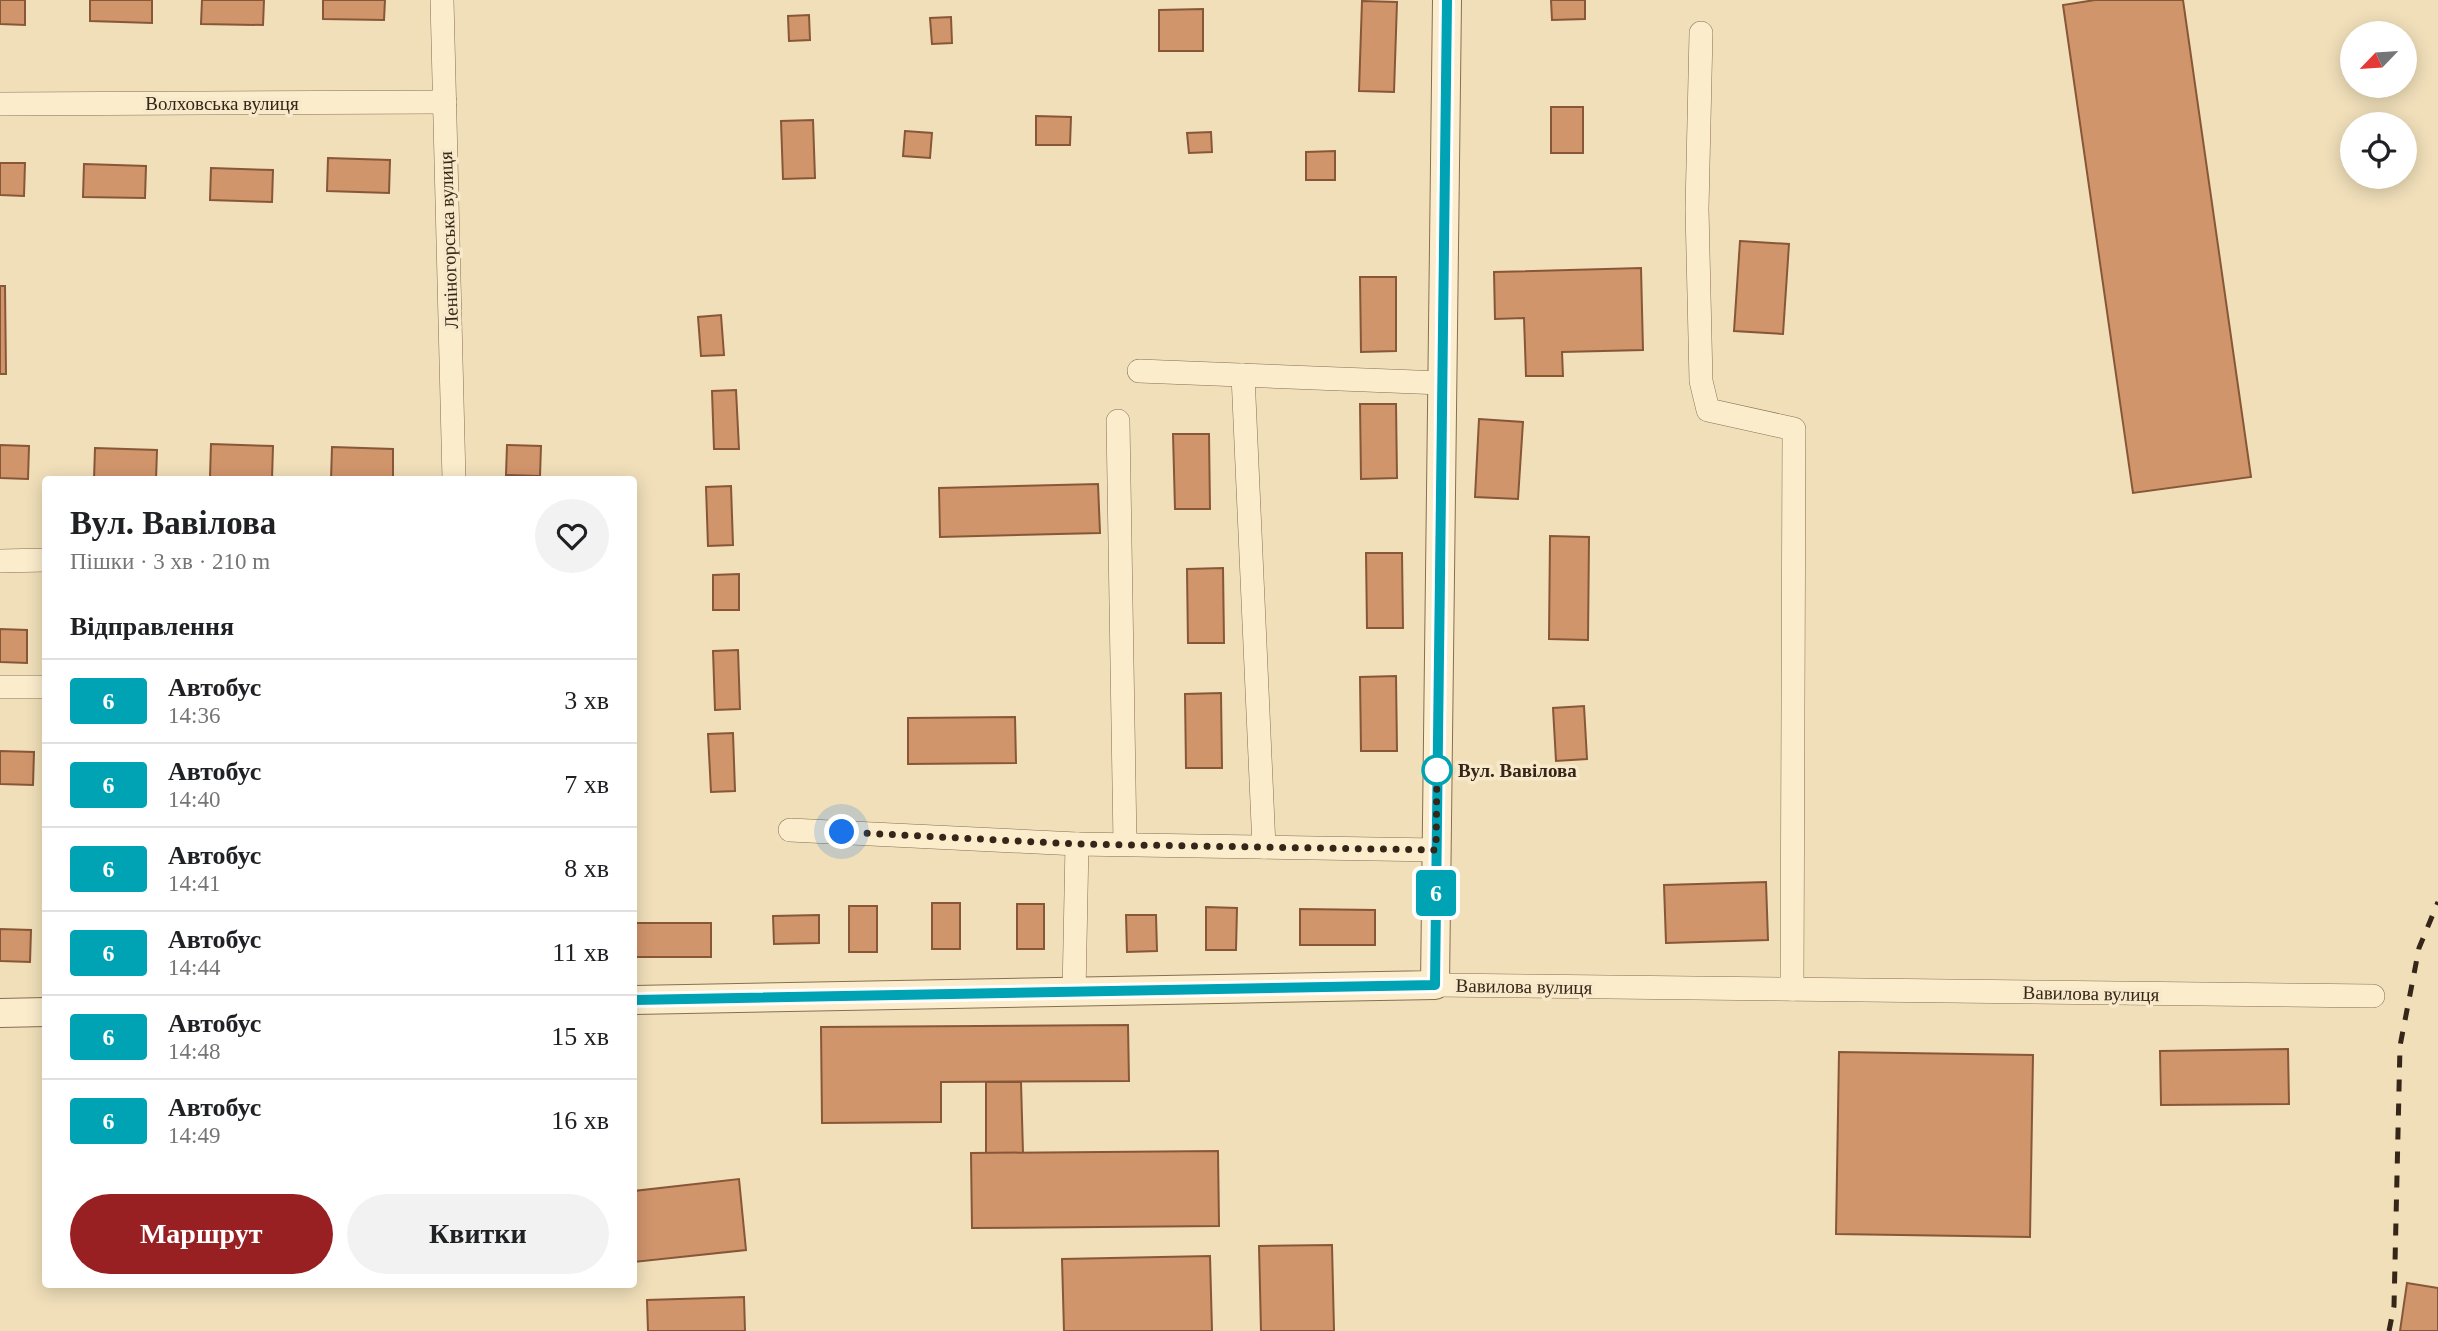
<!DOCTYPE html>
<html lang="uk">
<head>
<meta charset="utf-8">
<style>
	:root { --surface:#fff; --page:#f2f2f2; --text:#202124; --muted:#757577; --line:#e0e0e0; --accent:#992022 }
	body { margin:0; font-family:Georgia,serif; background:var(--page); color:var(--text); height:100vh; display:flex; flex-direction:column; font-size:26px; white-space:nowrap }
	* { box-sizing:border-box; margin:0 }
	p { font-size:23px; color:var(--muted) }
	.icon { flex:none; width:38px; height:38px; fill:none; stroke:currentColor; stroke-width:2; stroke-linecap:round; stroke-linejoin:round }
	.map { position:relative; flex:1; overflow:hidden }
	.side { position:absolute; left:42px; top:476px; width:595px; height:812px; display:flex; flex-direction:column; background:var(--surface); border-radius:7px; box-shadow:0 4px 18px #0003 }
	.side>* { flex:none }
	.badge { padding:0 14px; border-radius:5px; font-size:24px; line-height:46px }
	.needle { width:46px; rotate:245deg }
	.tools { position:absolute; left:2340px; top:21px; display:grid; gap:14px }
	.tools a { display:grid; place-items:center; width:77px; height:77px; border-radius:50%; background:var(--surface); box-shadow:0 4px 18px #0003; font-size:35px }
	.you { position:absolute; width:35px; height:35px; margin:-18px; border:5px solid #fff; border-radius:50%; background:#1a73e8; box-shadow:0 0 0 10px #1a73e833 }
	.map>.badge { position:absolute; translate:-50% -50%; box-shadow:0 0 0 4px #fff }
	h2 { padding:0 28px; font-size:26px; line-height:63px }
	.round { display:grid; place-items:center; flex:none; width:74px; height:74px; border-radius:37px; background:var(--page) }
	.head { display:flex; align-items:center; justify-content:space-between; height:119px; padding:0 28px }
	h1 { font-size:33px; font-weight:600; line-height:52px }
	.cta { display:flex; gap:14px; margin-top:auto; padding:14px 28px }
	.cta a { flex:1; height:80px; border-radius:42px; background:var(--accent); color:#fff; font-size:28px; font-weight:600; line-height:80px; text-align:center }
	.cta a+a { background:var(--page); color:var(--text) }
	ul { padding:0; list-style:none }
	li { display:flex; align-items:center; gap:21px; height:84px; padding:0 28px; border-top:2px solid var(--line) }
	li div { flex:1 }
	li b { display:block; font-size:26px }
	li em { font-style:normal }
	li .badge { min-width:77px; font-weight:700; text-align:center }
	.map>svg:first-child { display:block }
	.building { fill:#d1956c; stroke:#875738; stroke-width:2 }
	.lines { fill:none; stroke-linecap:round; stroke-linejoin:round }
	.minor-casing { stroke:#876e53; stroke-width:24 }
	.tertiary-casing { stroke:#876e53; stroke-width:30 }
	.minor { stroke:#fbedcc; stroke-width:23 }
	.tertiary { stroke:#fbedcc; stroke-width:28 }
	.rail { stroke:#352619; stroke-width:5; stroke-dasharray:12 12; stroke-linecap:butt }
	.line-casing { stroke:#fff; stroke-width:16 }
	.line { stroke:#00a3b4; stroke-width:10 }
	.walk { stroke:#352619; stroke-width:7; stroke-dasharray:0 12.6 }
	.stop-dot { fill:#fff; stroke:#00a3b4; stroke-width:3.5 }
	.labels { text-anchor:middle; stroke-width:7; stroke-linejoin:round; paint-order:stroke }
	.street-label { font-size:19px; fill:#352619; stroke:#f7e9c9 }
	.stop-label { font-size:19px; font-weight:bold; fill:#352619; stroke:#f7e9c9; text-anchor:start }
</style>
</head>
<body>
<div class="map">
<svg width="2438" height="1331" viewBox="0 0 2438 1331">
	<rect width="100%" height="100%" fill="#f0dfb9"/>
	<g class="building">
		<path d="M0 0H25V25L0 24Z"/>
		<path d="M90 0H152V23L90 21Z"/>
		<path d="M202 0H264L263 25 201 24Z"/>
		<path d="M323 0H385L384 20 323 19Z"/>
		<path d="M1551 0H1585V19L1552 20Z"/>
		<path d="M2095 0H2183L2251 477 2133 493 2063 5Z"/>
		<path d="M1362 1 1397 2 1394 92 1359 91Z"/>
		<path d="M1203 9V51H1159V10Z"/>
		<path d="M809 15 810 40 789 41 788 16Z"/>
		<path d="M951 17 952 43 932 44 930 18Z"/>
		<rect x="1551" y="107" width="32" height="46"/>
		<path d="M1036 116 1071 117 1070 145H1036Z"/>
		<path d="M813 120 815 178 783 179 781 121Z"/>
		<path d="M905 131 932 133 930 158 903 156Z"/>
		<path d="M1211 132 1212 152 1189 153 1187 133Z"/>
		<path d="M1335 151V180H1306V152Z"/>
		<path d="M328 158 390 160 389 193 327 191Z"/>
		<path d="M0 163H25L24 196 0 195Z"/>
		<path d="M84 164 146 166 145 198 83 197Z"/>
		<path d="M211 168 273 170 272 202 210 200Z"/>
		<path d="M1740 241 1789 244 1783 334 1734 331Z"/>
		<path d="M1641 268 1643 350 1562 352 1563 376H1526L1524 318 1495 319 1494 272Z"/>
		<path d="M1360 277H1396V351L1361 352Z"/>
		<path d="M0 286H5L6 374H0Z"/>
		<path d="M721 315 724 355 701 356 698 317Z"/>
		<path d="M736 390 739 449H714L712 391Z"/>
		<path d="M1360 404H1396L1397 478 1361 479Z"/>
		<path d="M1479 419 1523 422 1518 499 1475 497Z"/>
		<path d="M1173 434H1209L1210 509H1175Z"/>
		<path d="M211 444 273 446 272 479 210 477Z"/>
		<path d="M0 445 29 446 28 479 0 478Z"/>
		<path d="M507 445 541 446 540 476 506 475Z"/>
		<path d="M332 447 393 449V480H331Z"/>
		<path d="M95 448 157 450 156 480H94Z"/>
		<path d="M1098 484 1100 533 940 537 939 488Z"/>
		<path d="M731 486 733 545 708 546 706 487Z"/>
		<path d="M1550 536 1589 537 1588 640 1549 639Z"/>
		<path d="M1366 553H1402L1403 628H1367Z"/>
		<path d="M1223 568 1224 643H1188L1187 569Z"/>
		<path d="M739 574V610H713V575Z"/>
		<path d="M0 629 27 630V663L0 662Z"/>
		<path d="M738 650 740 709 715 710 713 651Z"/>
		<path d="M1396 676 1397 751H1361L1360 677Z"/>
		<path d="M1221 693 1222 768H1186L1185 694Z"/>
		<path d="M1584 706 1587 759 1556 761 1553 708Z"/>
		<path d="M1015 717 1016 763 908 764V718Z"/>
		<path d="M733 733 735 791 711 792 708 734Z"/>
		<path d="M0 751 34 752 33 785 0 784Z"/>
		<path d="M1766 882 1768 940 1666 943 1664 885Z"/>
		<rect x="932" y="903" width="28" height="46"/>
		<rect x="1017" y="904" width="27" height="45"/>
		<rect x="849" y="906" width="28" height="46"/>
		<path d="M1206 907 1237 908 1236 950H1206Z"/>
		<path d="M1300 909 1375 910V945H1300Z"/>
		<path d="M819 915V943L774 944 773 916Z"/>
		<path d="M1126 915H1156L1157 951 1127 952Z"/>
		<rect x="634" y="923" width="77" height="34"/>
		<path d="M0 929 31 930 30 962 0 961Z"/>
		<path d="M1128 1025 1129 1081 941 1082V1122L822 1123 821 1027Z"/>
		<path d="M2288 1049 2289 1104 2161 1105 2160 1051Z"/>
		<path d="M1839 1052 2033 1055 2030 1237 1836 1234Z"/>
		<path d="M986 1082H1021L1023 1153H986Z"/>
		<path d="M1218 1151 1219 1226 972 1228 971 1153Z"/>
		<path d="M739 1179 746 1250 634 1262V1191Z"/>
		<path d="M1332 1245 1334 1331H1261L1259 1246Z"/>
		<path d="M1210 1256 1212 1331H1064L1062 1259Z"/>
		<path d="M2407 1283 2438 1288V1331H2400Z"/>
		<path d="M744 1297 745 1331H648L647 1300Z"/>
	</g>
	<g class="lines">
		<g class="minor-casing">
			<g id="minor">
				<path d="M442 0 454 480"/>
				<path d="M1701 33 1697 209 1701 381 1708 410 1794 429 1792 989"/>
				<path d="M0 104 445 102"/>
				<path d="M1139 371 1442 383"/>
				<path d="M1243 375 1264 847"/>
				<path d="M1118 421 1125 844"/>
				<path d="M0 561 46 560"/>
				<path d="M0 687H46"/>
				<path d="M790 830 1077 844"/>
				<path d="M1435 985 2373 996"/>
				<path d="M1074 993 1077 844 1436 850"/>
			</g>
		</g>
		<g class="tertiary-casing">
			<g id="tertiary">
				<path d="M634 1000 1435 985 1447 0"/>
				<path d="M0 1013 46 1012"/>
			</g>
		</g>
		<use href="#minor" class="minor"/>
		<use href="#tertiary" class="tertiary"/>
		<path class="rail" d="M2389 1331 2394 1306 2400 1046 2419 948 2438 902"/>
	</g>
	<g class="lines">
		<g class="line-casing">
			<path id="line" d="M634 1000 1435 985 1447 0"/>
		</g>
		<use href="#line" class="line"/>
		<path class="walk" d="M842 832 1076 844 1436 850 1437 770"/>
	</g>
	<circle class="stop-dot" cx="1437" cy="770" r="14"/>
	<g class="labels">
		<g class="street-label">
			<text x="222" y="110">Волховська вулиця</text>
			<text transform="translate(448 240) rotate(-92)" y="7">Леніногорська вулиця</text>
			<text transform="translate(1524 986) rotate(1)" y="7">Вавилова вулиця</text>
			<text transform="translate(2091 993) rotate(1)" y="7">Вавилова вулиця</text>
		</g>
		<g class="stop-label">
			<text x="1458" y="777">Вул. Вавілова</text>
		</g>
	</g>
</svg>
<div class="tools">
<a><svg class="needle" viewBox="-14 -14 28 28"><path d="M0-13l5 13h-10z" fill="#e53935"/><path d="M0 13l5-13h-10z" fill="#757577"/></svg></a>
<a><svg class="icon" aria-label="locate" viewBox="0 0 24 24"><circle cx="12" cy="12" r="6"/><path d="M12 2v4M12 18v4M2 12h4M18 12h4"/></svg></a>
</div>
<div class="you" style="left:842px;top:832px"></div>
<b class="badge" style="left:1436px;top:893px;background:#00a3b4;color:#fff">6</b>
<section class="side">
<div class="head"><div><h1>Вул. Вавілова</h1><p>Пішки · 3 хв · 210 m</p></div><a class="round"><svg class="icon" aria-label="heart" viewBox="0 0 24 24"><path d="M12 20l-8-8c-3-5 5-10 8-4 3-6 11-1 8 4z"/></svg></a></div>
<h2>Відправлення</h2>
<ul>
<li><span class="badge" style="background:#00a3b4;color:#fff">6</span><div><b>Автобус</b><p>14:36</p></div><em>3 хв</em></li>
<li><span class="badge" style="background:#00a3b4;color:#fff">6</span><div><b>Автобус</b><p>14:40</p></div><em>7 хв</em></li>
<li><span class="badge" style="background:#00a3b4;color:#fff">6</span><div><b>Автобус</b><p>14:41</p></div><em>8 хв</em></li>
<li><span class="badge" style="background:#00a3b4;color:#fff">6</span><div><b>Автобус</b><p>14:44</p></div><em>11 хв</em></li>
<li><span class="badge" style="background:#00a3b4;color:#fff">6</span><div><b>Автобус</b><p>14:48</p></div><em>15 хв</em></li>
<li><span class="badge" style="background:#00a3b4;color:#fff">6</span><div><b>Автобус</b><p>14:49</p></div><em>16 хв</em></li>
</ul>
<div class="cta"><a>Маршрут</a><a>Квитки</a></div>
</section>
</div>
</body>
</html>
